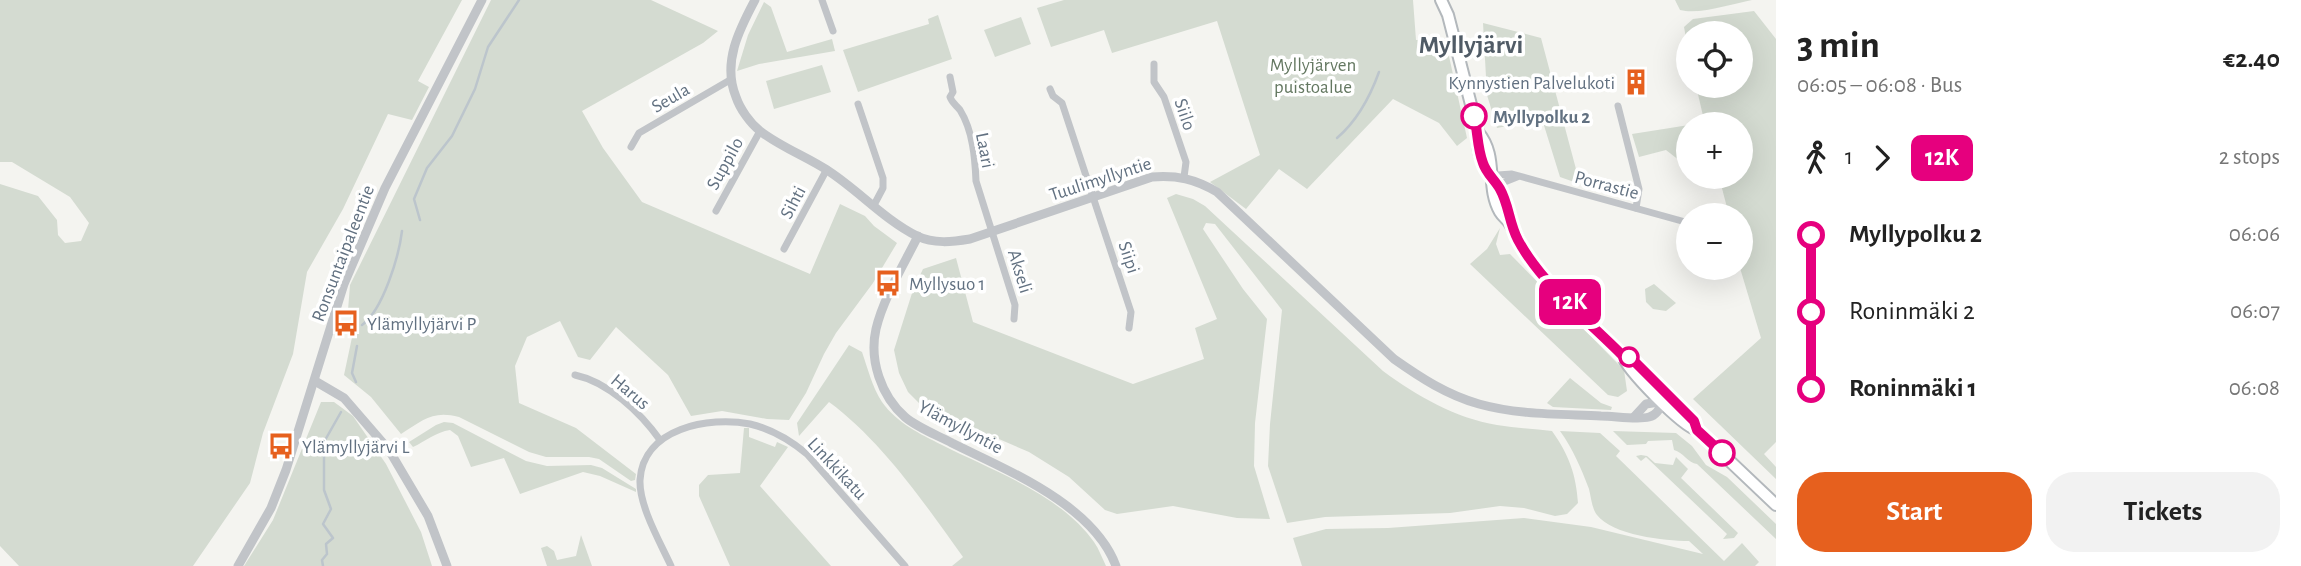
<!DOCTYPE html>
<html lang="en">
<head>
<meta charset="utf-8">
<style>
	:root { --surface:#fff; --page:#f2f2f2; --text:#222; --muted:#767676; --accent:#e6601e }
	body { margin:0; font-family:"Alegreya Sans",sans-serif; background:var(--page); color:var(--text); height:100vh; display:flex; flex-direction:column; font-size:26px; white-space:nowrap }
	* { box-sizing:border-box; margin:0 }
	p { font-size:23px; color:var(--muted) }
	.icon { flex:none; width:38px; height:38px; fill:none; stroke:currentColor; stroke-width:2; stroke-linecap:round; stroke-linejoin:round }
	.map { position:relative; flex:1; overflow:hidden }
	.panel { display:flex; flex-direction:column; background:var(--surface); width:525px }
	.panel>* { flex:none }
	.badge { padding:0 14px; border-radius:10px; font-size:24px; line-height:46px }
	.buttons { position:absolute; left:1676px; top:21px; display:grid; gap:14px }
	.buttons a { display:grid; place-items:center; width:77px; height:77px; border-radius:50%; background:var(--surface); box-shadow:0 7px 28px #0002; font-size:35px }
	.map>.badge { position:absolute; translate:-50% -50%; box-shadow:0 0 0 4px #fff }
	.legs { display:flex; align-items:center; gap:10px; height:77px; padding:0 21px; font-size:23px }
	.legs p { margin-inline-start:auto }
	.summary { display:flex; align-items:center; justify-content:space-between; height:119px; padding:0 21px }
	h1 { font-size:38px; font-weight:700; line-height:52px }
	.action { display:flex; gap:14px; margin-top:auto; padding:14px 21px }
	.action a { flex:1; height:80px; border-radius:28px; background:var(--accent); color:#fff; font-size:28px; font-weight:700; line-height:80px; text-align:center }
	.action a+a { background:var(--page); color:var(--text) }
	ul { padding:0 21px; list-style:none }
	li { display:flex; align-items:center; gap:24px; height:77px; font-size:26px }
	li i { display:grid; place-items:center; width:10px; height:100%; margin:0 9px; background:currentColor }
	li i::after { content:''; width:18px; height:18px; margin:-9px; border:5px solid; border-radius:50%; background:var(--surface) }
	li p { margin-inline-start:auto }
	li:first-child i { background:linear-gradient(#0000 50%,currentColor 0) }
	li:last-child i { background:linear-gradient(currentColor 50%,#0000 0) }
	main { display:flex; flex:1; min-height:0 }
	.map>svg:first-child { display:block }
	.green { fill:#d4dbd1 }
	.lines { fill:none; stroke-linecap:round; stroke-linejoin:round }
	.stream { stroke:#bcc5cc; stroke-width:2.5 }
	.secondary-casing { stroke:#b3b8bc; stroke-width:14 }
	.minor { stroke:#c1c4c8; stroke-width:7 }
	.tertiary { stroke:#c1c4c8; stroke-width:9 }
	.secondary { stroke:#fff; stroke-width:10 }
	.line-1-casing { stroke:#fff; stroke-width:16 }
	.line-1 { stroke:#e6007e; stroke-width:10 }
	.stop-1-dot { fill:#fff; stroke:#e6007e; stroke-width:3.5 }
	.labels { text-anchor:middle; stroke-width:7; stroke-linejoin:round; paint-order:stroke }
	.park-label { font-size:19px; fill:#647861; stroke:#fff }
	.poi-label { font-size:19px; fill:#627181; stroke:#fff; text-anchor:start }
	.street-label { font-size:19px; fill:#627181; stroke:#fff }
	.stop-label { font-size:19px; font-weight:bold; fill:#627181; stroke:#fff; text-anchor:start }
	.district-label { font-size:26px; font-weight:bold; fill:#505b66; stroke:#fff }
</style>
</head>
<body>
<main>
<div class="map">
<svg width="1776" height="566" viewBox="0 0 1776 566">
	<rect width="100%" height="100%" fill="#f4f4f0"/>
	<g class="green">
		<path d="M0 0H462L418 81 429 87 412 120 388 114 343 209 307 272 293 354 263 433 250 483 193 566H19L0 546V184L38 196 57 220 58 235 65 243 81 241 89 223 70 197 12 162H0Z"/>
		<path d="M491 0H651L718 31 703 43 582 111 603 148 642 202 810 274 840 204 865 216 874 226 897 243 873 283 836 333 824 354 806 393 789 420 767 419 722 411 691 416 668 375 616 327 590 360 578 357 560 321 527 337 515 366 519 403 576 428 636 474 635 480 631 481 599 459 589 457H546L529 452 459 417C433 410 423 420 401 434L371 397 344 375 354 328 348 310 350 285Z"/>
		<path d="M1064 0H1413L1416 40 1445 38 1467 138 1457 146 1439 123 1393 99 1307 189 1279 169 1246 209 1210 182 1260 155 1217 21 1112 53 1104 30 1051 47 1037 8Z"/>
		<path d="M1675 0H1752C1731 4 1700 15 1680 10Z"/>
		<path d="M764 2 771 7 787 52 832 39 835 51 759 64 737 71 748 35Z"/>
		<path d="M1754 11 1776 39V442L1764 454 1776 467V479L1693 399 1761 338 1740 268 1741 215H1729L1719 177H1741V124H1705L1696 86H1741V33H1689V54L1684 27 1693 19Z"/>
		<path d="M938 15 952 59 858 92 843 50 929 24 928 19Z"/>
		<path d="M1021 17 1031 44 995 57 984 30Z"/>
		<path d="M1483 23 1541 38 1580 184 1560 177 1542 119 1497 128 1487 95Z"/>
		<path d="M822 65 831 92 774 109 766 81Z"/>
		<path d="M1689 125V168L1666 150 1639 157 1632 134Z"/>
		<path d="M1176 194 1193 199 1205 206 1383 371C1417 396 1455 418 1497 425 1515 428 1534 429 1552 431 1569 455 1576 474 1578 503L1567 514 1555 516 1524 508 1500 506 1450 513 1325 517 1287 523 1268 466 1270 424 1282 310 1215 224 1206 223 1203 229 1243 289 1267 319 1255 423 1254 466 1270 519 1237 518 1173 506 1117 514 1105 510 1069 477 1029 452 992 436 941 418 920 404 908 392 899 373 894 350 913 290 923 269 956 258 973 322 1133 384 1204 359 1195 328 1217 319 1167 198Z"/>
		<path d="M1500 228 1496 244 1500 255 1510 254 1624 370 1627 391 1618 397 1608 395 1470 264 1487 249Z"/>
		<path d="M1654 284 1676 303 1666 311 1653 309 1646 302 1645 289Z"/>
		<path d="M849 345 862 352C868 369 872 387 882 402 897 423 920 434 942 445 993 471 1060 494 1094 542 1099 549 1102 558 1106 566H952L963 557C925 504 882 441 829 402L799 436 797 423Z"/>
		<path d="M1570 378 1601 403 1612 407 1611 410 1553 407 1547 403Z"/>
		<path d="M321 402H334L353 416 386 464 421 532 432 566H244L273 520Z"/>
		<path d="M444 422 453 423 526 461 547 466 591 465 602 468 636 489V492L600 476 583 472 520 494 504 458 471 467 458 436 450 430C436 432 426 441 413 447L409 442 436 425Z"/>
		<path d="M744 428H749V437L775 447 777 442 788 447 760 486 831 566H730L699 496V485L708 475 740 473Z"/>
		<path d="M1560 431 1600 433 1620 451 1616 456 1724 561 1742 543 1759 562 1755 566H1302L1293 538 1326 529 1388 528 1524 518 1591 527 1703 554 1689 541C1665 541 1612 535 1597 515 1592 509 1591 497 1589 489 1581 468 1573 449 1560 431Z"/>
		<path d="M1613 431 1676 433 1692 446 1706 465 1727 477 1776 524V539L1697 464C1688 463 1683 452 1674 450L1672 440 1648 441 1646 444 1627 445Z"/>
		<path d="M1641 455 1647 456 1655 463 1673 465 1676 457 1688 469 1681 478 1738 533 1734 538 1723 539 1727 534 1646 457 1641 461 1636 456Z"/>
		<path d="M581 535 592 566H547L541 548 547 546 554 551 557 560 576 556Z"/>
	</g>
	<g class="lines">
		<g class="stream">
			<path d="M1337 138C1357 121 1370 97 1379 72"/>
			<path d="M420 220 414 199 427 168 452 136 475 89 488 47 519 0"/>
			<path d="M362 325C383 310 399 256 402 231"/>
			<path d="M356 382 352 373 357 346"/>
			<path d="M323 566 322 560 327 554 326 544 333 538 323 524 331 509 324 490V442L341 412"/>
		</g>
		<g class="secondary-casing">
			<g id="secondary">
				<path d="M1441 0 1448 15 1478 132C1476 146 1480 163 1491 174"/>
				<path d="M1478 132C1499 157 1485 186 1500 212 1503 217 1508 220 1510 224 1519 238 1524 254 1535 266 1561 298 1593 326 1622 355 1628 371 1681 425 1697 430"/>
				<path d="M1493 182C1503 191 1509 208 1509 221"/>
				<path d="M1622 355 1631 358 1694 421 1697 430 1776 505"/>
			</g>
		</g>
		<g class="minor">
			<path d="M822 0 833 31"/>
			<path d="M1154 64V82L1164 97 1186 162 1184 177"/>
			<path d="M950 77 953 92 950 97C952 103 956 105 960 110 973 131 975 158 976 181L1015 305 1014 319"/>
			<path d="M1050 89 1053 96 1062 103 1131 312 1129 328"/>
			<path d="M858 104 883 178V188L874 205"/>
			<path d="M1618 106 1639 189 1636 208"/>
			<path d="M631 147 639 133 730 80"/>
			<path d="M1493 182 1498 175 1512 174 1689 223"/>
			<path d="M1495 182 1502 183 1517 177"/>
			<path d="M716 211 760 131"/>
			<path d="M784 249 827 169"/>
			<path d="M575 375C608 382 640 412 660 440"/>
			<path d="M671 566C660 542 639 506 640 480 643 428 709 416 750 424 772 429 790 440 807 454L905 566"/>
		</g>
		<g class="tertiary">
			<path d="M755 0C739 30 722 63 736 97 740 109 750 123 760 131 782 148 808 157 830 172 860 192 885 220 917 236 934 244 952 242 970 239L1152 177C1177 175 1195 179 1217 192L1394 359C1421 378 1447 395 1479 404 1518 415 1561 414 1601 416 1614 416 1637 420 1649 417 1657 415 1660 409 1662 402"/>
			<path d="M918 236C904 264 883 299 876 329 869 360 881 396 905 417 918 428 937 435 952 443 1006 470 1093 504 1116 566"/>
			<path d="M315 381 344 398 389 450 428 516 447 566"/>
			<path d="M1634 417 1646 404 1665 401"/>
			<path d="M238 566 271 508 286 470 344 284 385 188 482 0"/>
		</g>
		<use href="#secondary" class="secondary"/>
	</g>
	<g class="lines">
		<g class="line-1-casing">
			<path id="line-1" d="M1474 116C1478 132 1477 147 1483 163 1486 173 1495 180 1500 189 1509 205 1509 223 1518 240 1541 283 1587 320 1622 355L1631 358 1694 421 1697 430 1722 453"/>
		</g>
		<use href="#line-1" class="line-1"/>
	</g>
	<defs>
		<g id="building-bare" transform="scale(2.1)"><path d="M-4-6H4V6H1V3H-1V6H-4ZM-2.5-4.3h1.7v1.8h-1.7ZM.8-4.3h1.7v1.8H.8ZM-2.5-1h1.7V.8h-1.7ZM.8-1h1.7V.8H.8Z" fill="#e6601e" stroke="#fff" stroke-width="2.5" paint-order="stroke"/></g>
		<g id="bus-bare" transform="scale(2.1)"><path d="M-5-6H5V4H4V6H2V4H-2V6H-4V4H-5ZM-3.5-4V0h7V-4ZM-3.5 1.2v1.5H-2V1.2ZM2 1.2v1.5H3.5V1.2Z" fill="#e6601e" stroke="#fff" stroke-width="2.5" paint-order="stroke"/></g>
	</defs>
	<g fill-rule="evenodd">
		<use href="#building-bare" x="1636" y="82"/>
		<use href="#bus-bare" x="888" y="283"/>
		<use href="#bus-bare" x="346" y="323"/>
		<use href="#bus-bare" x="281" y="446"/>
	</g>
	<g class="stop-1-dot">
		<circle cx="1474" cy="116" r="12"/>
		<circle cx="1629" cy="357" r="9"/>
		<circle cx="1722" cy="453" r="12"/>
	</g>
	<g class="labels">
		<g class="park-label">
			<text x="1313" y="71">Myllyjärven<tspan x="1313" dy="22">puistoalue</tspan></text>
		</g>
		<g class="poi-label">
			<text x="1615" y="89" text-anchor="end">Kynnystien Palvelukoti</text>
			<text x="909" y="290">Myllysuo 1</text>
			<text x="367" y="330">Ylämyllyjärvi P</text>
			<text x="302" y="453">Ylämyllyjärvi L</text>
		</g>
		<g class="street-label">
			<text transform="translate(670 97) rotate(-30)" y="7">Seula</text>
			<text transform="translate(1186 114) rotate(71)" y="7">Siilo</text>
			<text transform="translate(986 150) rotate(79)" y="7">Laari</text>
			<text transform="translate(724 163) rotate(-61)" y="7">Suppilo</text>
			<text transform="translate(1100 178) rotate(-18)" y="7">Tuulimyllyntie</text>
			<text transform="translate(1607 184) rotate(15)" y="7">Porrastie</text>
			<text transform="translate(792 202) rotate(-62)" y="7">Sihti</text>
			<text transform="translate(342 253) rotate(-69)" y="7">Ronsuntaipaleentie</text>
			<text transform="translate(1130 257) rotate(72)" y="7">Siipi</text>
			<text transform="translate(1021 271) rotate(73)" y="7">Akseli</text>
			<text transform="translate(631 391) rotate(40)" y="7">Harus</text>
			<text transform="translate(961 426) rotate(28)" y="7">Ylämyllyntie</text>
			<text transform="translate(838 468) rotate(47)" y="7">Linkkikatu</text>
		</g>
		<g class="stop-label">
			<text x="1493" y="123">Myllypolku 2</text>
		</g>
		<g class="district-label">
			<text x="1471" y="53">Myllyjärvi</text>
		</g>
	</g>
</svg>
<div class="buttons">
<a><svg class="icon" aria-label="locate" viewBox="0 0 24 24"><circle cx="12" cy="12" r="6"/><path d="M12 2v4M12 18v4M2 12h4M18 12h4"/></svg></a>
<a>+</a>
<a>−</a>
</div>
<b class="badge" style="left:1570px;top:302px;background:#e6007e;color:#fff">12K</b>
</div>
<section class="panel">
<div class="summary"><div><h1>3 min</h1><p>06:05 – 06:08 · Bus</p></div><b>€2.40</b></div>
<div class="legs"><svg class="icon" aria-label="walk" viewBox="0 0 24 24"><circle cx="13" cy="4" r="2"/><path d="M13 8l-2 6 4 7M11 14l-3 7M7 12l3-4h3l4 4"/></svg>1<svg class="icon" aria-label="forward" viewBox="0 0 24 24"><path d="M9 5l7 7-7 7"/></svg><b class="badge" style="background:#e6007e;color:#fff">12K</b><p>2 stops</p></div>
<ul>
<li><i style="color:#e6007e"></i><b>Myllypolku 2</b><p>06:06</p></li>
<li><i style="color:#e6007e"></i><span>Roninmäki 2</span><p>06:07</p></li>
<li><i style="color:#e6007e"></i><b>Roninmäki 1</b><p>06:08</p></li>
</ul>
<div class="action"><a>Start</a><a>Tickets</a></div>
</section>
</main>
</body>
</html>
